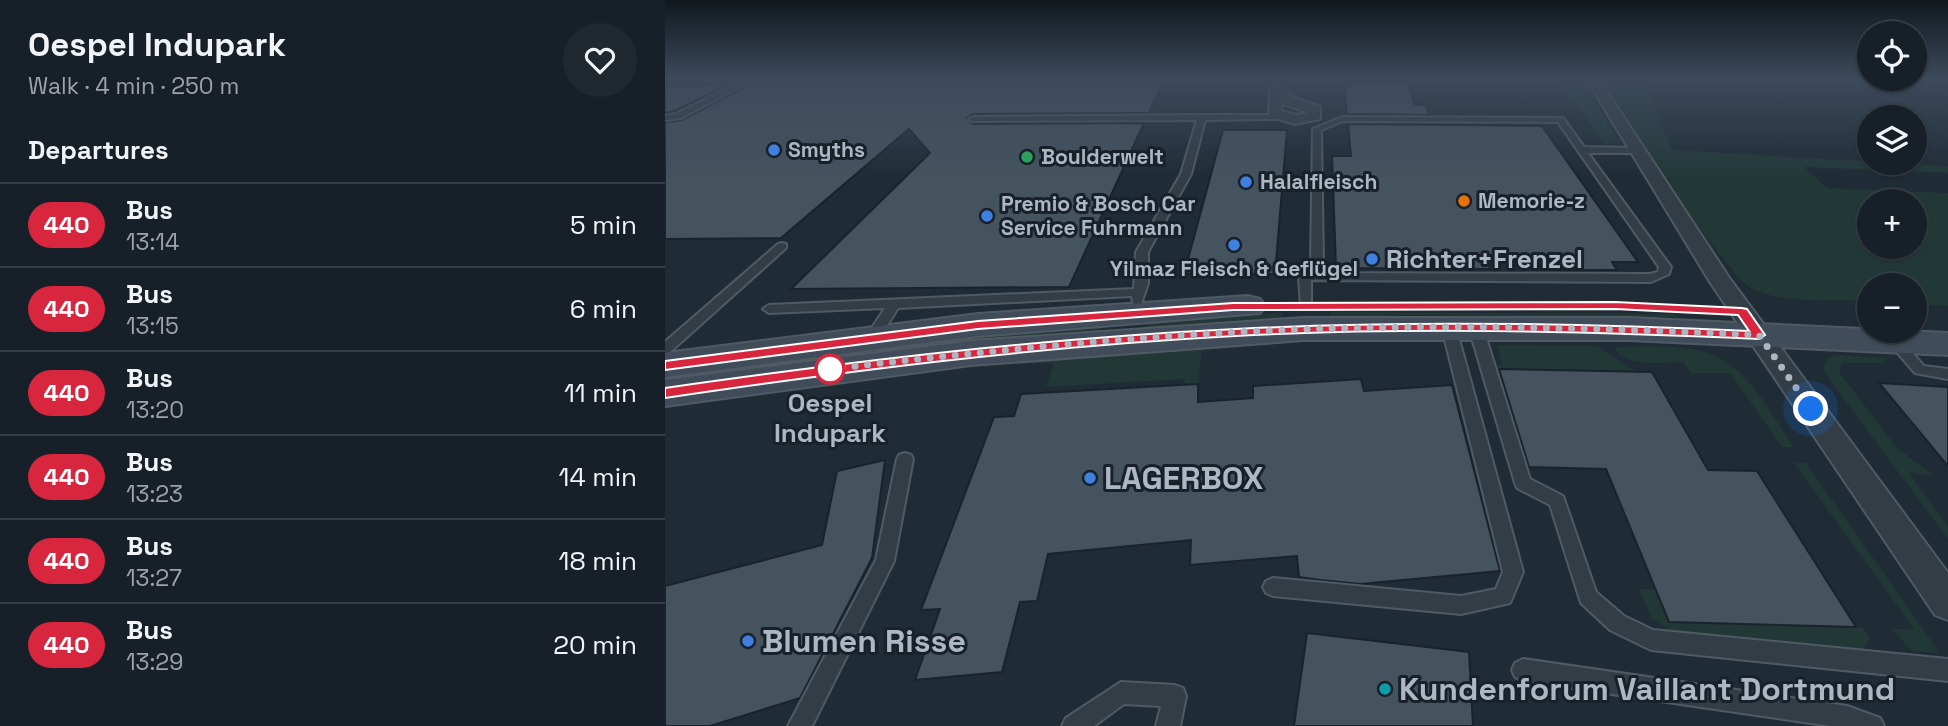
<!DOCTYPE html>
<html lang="en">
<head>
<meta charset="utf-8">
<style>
	:root { --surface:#172028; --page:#202830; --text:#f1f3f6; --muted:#9ea3a8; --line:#363e45 }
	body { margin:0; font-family:"Space Grotesk",sans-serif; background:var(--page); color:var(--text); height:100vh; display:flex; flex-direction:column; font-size:26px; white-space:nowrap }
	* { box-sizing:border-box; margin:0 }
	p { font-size:23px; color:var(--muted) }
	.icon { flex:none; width:38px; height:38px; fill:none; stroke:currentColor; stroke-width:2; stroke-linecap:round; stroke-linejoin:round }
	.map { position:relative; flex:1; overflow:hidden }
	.drawer { display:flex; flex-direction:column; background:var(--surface); width:665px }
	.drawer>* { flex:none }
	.badge { padding:0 14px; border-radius:23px; font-size:24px; line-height:46px }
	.buttons { position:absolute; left:1192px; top:21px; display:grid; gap:14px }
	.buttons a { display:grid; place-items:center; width:70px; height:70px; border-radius:50%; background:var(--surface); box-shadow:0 2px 5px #0004,0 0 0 2px var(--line); font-size:35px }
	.you { position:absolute; width:35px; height:35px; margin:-18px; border:5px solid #fff; border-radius:50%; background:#1a73e8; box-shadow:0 0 0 10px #1a73e833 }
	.map>.badge { position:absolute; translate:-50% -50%; box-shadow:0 0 0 4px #fff }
	h2 { padding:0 28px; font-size:26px; line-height:63px }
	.round { display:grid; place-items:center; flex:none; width:74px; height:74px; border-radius:37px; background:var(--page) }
	.overview { display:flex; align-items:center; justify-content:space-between; height:119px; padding:0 28px }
	h1 { font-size:33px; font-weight:800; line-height:52px }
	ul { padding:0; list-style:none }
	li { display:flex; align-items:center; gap:21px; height:84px; padding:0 28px; border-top:2px solid var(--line) }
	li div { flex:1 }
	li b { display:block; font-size:26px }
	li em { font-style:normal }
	li .badge { min-width:77px; font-weight:700; text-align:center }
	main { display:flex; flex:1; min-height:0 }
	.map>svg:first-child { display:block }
	.green { fill:#223837; fill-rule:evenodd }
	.building { fill:#45535f; stroke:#1a232c; stroke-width:2 }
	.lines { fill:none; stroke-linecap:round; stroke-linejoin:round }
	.lane-casing { stroke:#505a64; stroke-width:4 }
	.street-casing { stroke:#505a64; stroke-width:4 }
	.secondary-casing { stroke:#505a64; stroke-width:4 }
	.lane { fill:#323d46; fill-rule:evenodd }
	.street { fill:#323d46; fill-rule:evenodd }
	.secondary { fill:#404c59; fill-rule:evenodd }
	.line { fill:#d7263d; stroke:#fff; stroke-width:2 }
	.walk { stroke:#acb7c3; stroke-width:7; stroke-dasharray:0 12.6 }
	.shop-dot { fill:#3f7fe0; stroke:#18212a; stroke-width:2.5 }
	.leisure-dot { fill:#2e9e5b; stroke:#18212a; stroke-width:2.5 }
	.food-dot { fill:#e8710a; stroke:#18212a; stroke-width:2.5 }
	.stop-dot { fill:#fff; stroke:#d7263d; stroke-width:3.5 }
	.culture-dot { fill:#0f9aa8; stroke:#18212a; stroke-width:2.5 }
	.labels { text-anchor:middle; stroke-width:6; stroke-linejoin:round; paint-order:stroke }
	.far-poi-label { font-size:21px; font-weight:bold; fill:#acb7c3; stroke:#18212a; text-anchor:start }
	.poi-label { font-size:26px; font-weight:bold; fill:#acb7c3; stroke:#18212a; text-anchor:start }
	.stop-label { font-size:26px; font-weight:bold; fill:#acb7c3; stroke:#18212a }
	.near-poi-label { font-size:32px; font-weight:bold; fill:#acb7c3; stroke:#18212a; text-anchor:start }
</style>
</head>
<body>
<main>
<section class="drawer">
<div class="overview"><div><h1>Oespel Indupark</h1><p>Walk · 4 min · 250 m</p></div><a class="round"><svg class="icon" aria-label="heart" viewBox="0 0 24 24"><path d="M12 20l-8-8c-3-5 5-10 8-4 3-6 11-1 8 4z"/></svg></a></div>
<h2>Departures</h2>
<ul>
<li><span class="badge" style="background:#d7263d;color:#fff">440</span><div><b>Bus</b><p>13:14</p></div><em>5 min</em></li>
<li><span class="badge" style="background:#d7263d;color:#fff">440</span><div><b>Bus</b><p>13:15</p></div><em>6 min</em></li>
<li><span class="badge" style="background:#d7263d;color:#fff">440</span><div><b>Bus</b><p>13:20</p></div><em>11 min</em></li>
<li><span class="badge" style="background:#d7263d;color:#fff">440</span><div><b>Bus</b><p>13:23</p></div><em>14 min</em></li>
<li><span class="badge" style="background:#d7263d;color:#fff">440</span><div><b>Bus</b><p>13:27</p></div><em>18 min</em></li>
<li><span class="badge" style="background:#d7263d;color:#fff">440</span><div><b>Bus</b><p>13:29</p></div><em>20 min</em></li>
</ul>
</section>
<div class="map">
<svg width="1283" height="726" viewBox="0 0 1283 726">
	<rect width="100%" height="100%" fill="#1f2b35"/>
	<g class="green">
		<path d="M888 78H916L953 142 939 145 919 114Z"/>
		<path d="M937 78H974L982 89 1007 150 1283 166V173L1139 167 1162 188 1283 193V306L1250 304V285H1204V301C1166 299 1123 305 1088 289 1059 276 960 114 937 78ZM1204 201H1250V247H1204Z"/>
		<path d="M665 312 1009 314 1014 317 735 315 667 319Z"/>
		<path d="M618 313V321L479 330 487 318Z"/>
		<path d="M438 324 432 333 0 385V377C145 349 290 336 438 324Z"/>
		<path d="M832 345 932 346 971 371 834 369 862 467H859L829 367 837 364Z"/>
		<path d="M949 347C990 347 1041 340 1074 372 1096 392 1112 423 1129 447H1117L1065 373H1026L1018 362C996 362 961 369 949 347Z"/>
		<path d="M537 350 533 384 520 385V379L381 387 389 363 367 364 369 361Z"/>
		<path d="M1172 355 1222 358 1217 363H1177L1174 372 1232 448 1268 475 1244 473 1283 527V539L1162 376 1158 367 1162 359Z"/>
		<path d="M1129 463H1141L1275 653 1247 651 1227 629H1249Z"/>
		<path d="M974 589H991L1004 622 1191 627H1198L1205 639 1198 651 1007 632 986 618Z"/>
	</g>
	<g class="building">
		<path d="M105 78H170L167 79 500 78 484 113 308 114 302 118 308 124 479 123 404 287 126 289 265 153 244 129 116 238 0 239V122L17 120 85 84H93Z"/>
		<path d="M64 84 10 111 0 113V85Z"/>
		<path d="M679 84H744L749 104 761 105 764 115 682 114Z"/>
		<path d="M683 124 877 126 973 262H947L952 270H902L897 261H823L825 269 671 268 667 156H686Z"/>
		<path d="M558 130H622L610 274H519Z"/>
		<path d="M834 369 987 372 1043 470 1092 471 1191 627 1004 622 941 469 864 467Z"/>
		<path d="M696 379 699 391 787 385 835 571 695 584 655 580 634 577 632 556 525 565 526 540 383 554 372 601 355 602 337 672 250 680 275 609 256 610 329 417 349 416 356 394 533 384V402L588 398V386Z"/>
		<path d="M1214 383 1283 387V466Z"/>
		<path d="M220 460 207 558 135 698 45 726H0V586L157 545 172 471Z"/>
		<path d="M642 633 804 652 808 726H629Z"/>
	</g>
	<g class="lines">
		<g class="lane-casing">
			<g id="lane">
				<path d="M83 78H91L16 118 0 120V116L11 114Z"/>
				<path d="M537 115H614L618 117 614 119 540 120 526 174 483 252V283L476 304H468L467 296 233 308 213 340 208 341 201 337 220 308 104 313 98 309 104 305 469 289 471 252 516 174 532 120 308 121 304 119 308 117Z"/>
				<path d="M677 117 895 118H898L919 147 975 148 976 150 972 153H923L1006 267 1004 274 986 282 646 280V305L644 308H636L634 276 646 264 648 129ZM678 121 893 122 994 267 993 272 985 274 651 273 658 265 656 130Z"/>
				<path d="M117 243 121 244V248L5 352 0 353V342L113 244Z"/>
				<path d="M784 324 791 328 858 572 845 603 796 614 608 596 601 593 598 587 601 581 608 578 796 596 831 589 838 572 777 328Z"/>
				<path d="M811 324 818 328 865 479 898 496 931 592 959 616 988 630 1283 659V681L986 650 945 630 916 603 885 505 852 488 850 483 804 328Z"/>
				<path d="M1230 338 1235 339 1259 366 1283 369V379L1250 373 1223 342Z"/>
				<path d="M240 453 246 455 248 459 229 561 147 726H123L211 560 232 459 234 455Z"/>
				<path d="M858 659 1182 706 1215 718 1219 726H1166L858 681 850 677 847 670 850 663Z"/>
				<path d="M456 682 510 685 518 688 521 696 515 726H491L496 706 459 704 429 726H397L401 718Z"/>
			</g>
		</g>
		<g class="street-casing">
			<g id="street">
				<path d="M921 78H933L1065 279 1283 573V620L1270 615 1045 282Z"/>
				<path d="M612 83 629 98 655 107V119L630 124 604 116 605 87ZM617 102 619 104 643 113 631 115 616 111Z"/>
			</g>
		</g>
		<g class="secondary-casing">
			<g id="secondary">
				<path d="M583 296 595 299 600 306 595 313 313 336 0 377V353L313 314Z"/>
				<path d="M639 318H964L1283 333V355L964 340H639L306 365 0 406V380L306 341Z"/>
			</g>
		</g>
		<use href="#lane" class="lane"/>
		<use href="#street" class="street"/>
		<use href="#secondary" class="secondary"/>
	</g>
	<linearGradient id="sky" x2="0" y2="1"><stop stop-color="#11181d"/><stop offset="0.44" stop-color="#3c4a5c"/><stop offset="1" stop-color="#3c4a5c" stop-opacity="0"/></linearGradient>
	<rect width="1283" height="179" fill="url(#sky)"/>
	<path class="line" d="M950 302 1077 308 1082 309 1100 335 1094 339C919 331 744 327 570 336 379 346 189 370 0 398V388C189 361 379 338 571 329 742 320 913 323 1084 331L1073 315 950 309 568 310 313 329 0 370V361L313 321 568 303Z"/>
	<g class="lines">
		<path class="walk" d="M165 369C340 349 516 331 692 328 826 325 960 329 1094 335L1146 409"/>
	</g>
	<g class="shop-dot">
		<circle cx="109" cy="150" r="7"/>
		<circle cx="581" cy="182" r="7"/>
		<circle cx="322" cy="216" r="7"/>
		<circle cx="569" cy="245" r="7"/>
		<circle cx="707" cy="259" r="7"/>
		<circle cx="425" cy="478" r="7"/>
		<circle cx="83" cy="641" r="7"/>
	</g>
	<circle class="leisure-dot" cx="362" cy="157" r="7"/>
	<circle class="food-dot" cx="799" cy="201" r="7"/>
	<circle class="stop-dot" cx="165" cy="369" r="14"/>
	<circle class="culture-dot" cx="720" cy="689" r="7"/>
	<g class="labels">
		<g class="far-poi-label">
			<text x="123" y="157">Smyths</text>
			<text x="376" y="164">Boulderwelt</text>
			<text x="595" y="189">Halalfleisch</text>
			<text x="813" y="208">Memorie-z</text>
			<text x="336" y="211">Premio &amp; Bosch Car<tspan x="336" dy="24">Service Fuhrmann</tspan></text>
			<text x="569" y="276" text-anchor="middle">Yilmaz Fleisch &amp; Geflügel</text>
		</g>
		<g class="poi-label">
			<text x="721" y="268">Richter+Frenzel</text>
		</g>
		<g class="stop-label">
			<text x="165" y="412">Oespel<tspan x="165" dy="30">Indupark</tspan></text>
		</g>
		<g class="near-poi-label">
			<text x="439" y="489">LAGERBOX</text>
			<text x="97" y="652">Blumen Risse</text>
			<text x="734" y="700">Kundenforum Vaillant Dortmund</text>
		</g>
	</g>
</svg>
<div class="buttons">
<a><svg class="icon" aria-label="locate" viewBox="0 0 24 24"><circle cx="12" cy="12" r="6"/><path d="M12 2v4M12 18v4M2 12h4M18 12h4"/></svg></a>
<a><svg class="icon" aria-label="layers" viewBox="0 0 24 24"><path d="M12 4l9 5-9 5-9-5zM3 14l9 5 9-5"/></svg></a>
<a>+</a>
<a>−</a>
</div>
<div class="you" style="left:1146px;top:409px"></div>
</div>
</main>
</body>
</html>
